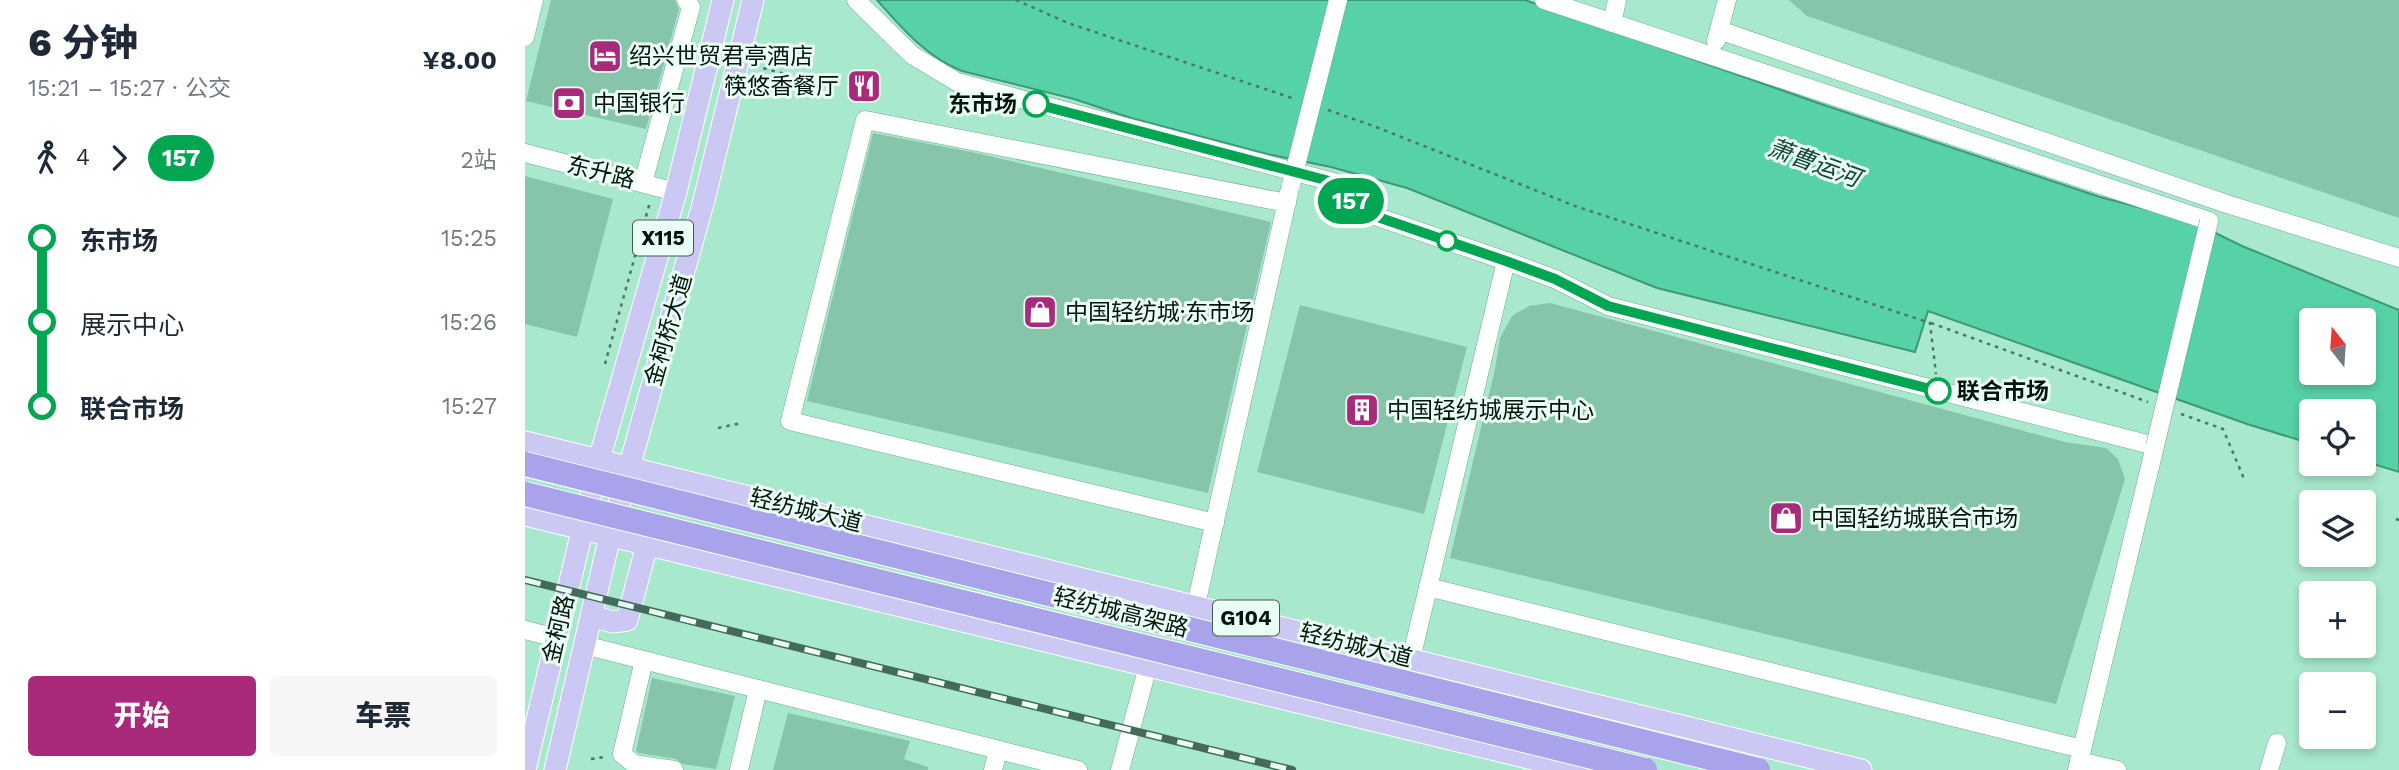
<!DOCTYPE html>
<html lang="zh">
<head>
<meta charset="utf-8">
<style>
	:root { --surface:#fff; --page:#f6f6f7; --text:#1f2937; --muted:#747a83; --accent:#a92a7a }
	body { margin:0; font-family:"Work Sans","Noto Sans SC",sans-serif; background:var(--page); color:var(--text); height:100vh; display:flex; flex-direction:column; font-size:26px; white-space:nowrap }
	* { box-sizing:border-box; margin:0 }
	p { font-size:23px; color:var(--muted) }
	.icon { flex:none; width:38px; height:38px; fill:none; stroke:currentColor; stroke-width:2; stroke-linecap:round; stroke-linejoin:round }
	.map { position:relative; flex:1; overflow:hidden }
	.sheet { display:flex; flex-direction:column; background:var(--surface); width:525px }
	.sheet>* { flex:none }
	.badge { padding:0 14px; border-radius:23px; font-size:24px; line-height:46px }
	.needle { width:46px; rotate:343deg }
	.buttons { position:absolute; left:1774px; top:308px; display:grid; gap:14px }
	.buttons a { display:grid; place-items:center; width:77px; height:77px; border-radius:7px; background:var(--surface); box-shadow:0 4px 10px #0003; font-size:35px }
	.map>.badge { position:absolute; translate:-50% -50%; box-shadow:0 0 0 4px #fff }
	.legs { display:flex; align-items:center; gap:10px; height:77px; padding:0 28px; font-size:23px }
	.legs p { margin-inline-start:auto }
	.head { display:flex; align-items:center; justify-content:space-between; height:119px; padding:0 28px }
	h1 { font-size:38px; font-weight:800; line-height:52px }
	.action { display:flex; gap:14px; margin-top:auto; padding:14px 28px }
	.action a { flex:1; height:80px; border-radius:7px; background:var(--accent); color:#fff; font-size:28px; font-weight:800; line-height:80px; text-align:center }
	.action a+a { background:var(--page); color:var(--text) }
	ul { padding:0 28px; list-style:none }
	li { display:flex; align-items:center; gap:24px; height:84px; font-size:26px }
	li i { display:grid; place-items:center; width:10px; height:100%; margin:0 9px; background:currentColor }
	li i::after { content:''; width:18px; height:18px; margin:-9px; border:5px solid; border-radius:50%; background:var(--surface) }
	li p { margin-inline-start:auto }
	li:first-child i { background:linear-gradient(#0000 50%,currentColor 0) }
	li:last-child i { background:linear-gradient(currentColor 50%,#0000 0) }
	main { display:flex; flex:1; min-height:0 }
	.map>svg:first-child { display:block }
	.water { fill:#57d1a6; stroke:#3d9978; stroke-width:2; fill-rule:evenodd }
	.building { fill:#87c5ab }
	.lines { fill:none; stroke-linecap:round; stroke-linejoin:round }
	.minor-casing { stroke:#6fac94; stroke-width:19 }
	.major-casing { stroke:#fff; stroke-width:23 }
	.path { stroke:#4d7665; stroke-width:2.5; stroke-dasharray:3.5 5; stroke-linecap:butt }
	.minor { stroke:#fff; stroke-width:18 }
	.major { stroke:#cbc8f3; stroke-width:21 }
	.rail-casing { stroke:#436a5a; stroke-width:8 }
	.rail { stroke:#ebfef5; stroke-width:5; stroke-dasharray:16; stroke-linecap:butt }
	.minor-bridge-casing { stroke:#6fac94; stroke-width:19; stroke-linecap:butt }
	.highway-bridge-casing { stroke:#fff; stroke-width:26; stroke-linecap:butt }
	.minor-bridge { stroke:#fff; stroke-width:18 }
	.highway-bridge { stroke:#a8a3eb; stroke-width:24 }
	.line-1-casing { stroke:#fff; stroke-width:16 }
	.line-1 { stroke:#00a651; stroke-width:10 }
	.stop-1-dot { fill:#fff; stroke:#00a651; stroke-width:3.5 }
	.labels { text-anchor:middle; stroke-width:6; stroke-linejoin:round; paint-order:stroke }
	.shield { fill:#ebfef5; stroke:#465c53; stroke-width:2 }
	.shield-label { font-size:21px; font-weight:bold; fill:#00160d }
	.poi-label { font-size:23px; fill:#00160d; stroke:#ebfef5; text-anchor:start }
	.stop-label { font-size:23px; font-weight:bold; fill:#00160d; stroke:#ebfef5; text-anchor:end }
	.street-label { font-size:23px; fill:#00160d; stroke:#ebfef5 }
	.water-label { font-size:24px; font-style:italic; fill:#114534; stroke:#ebfef5 }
</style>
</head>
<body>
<main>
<section class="sheet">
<div class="head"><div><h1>6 分钟</h1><p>15:21 – 15:27 · 公交</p></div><b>¥8.00</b></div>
<div class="legs"><svg class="icon" aria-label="walk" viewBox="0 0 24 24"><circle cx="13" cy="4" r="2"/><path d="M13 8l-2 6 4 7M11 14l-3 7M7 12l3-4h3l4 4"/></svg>4<svg class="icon" aria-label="forward" viewBox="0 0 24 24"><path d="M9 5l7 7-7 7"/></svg><b class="badge" style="background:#00a651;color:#fff">157</b><p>2站</p></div>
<ul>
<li><i style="color:#00a651"></i><b>东市场</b><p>15:25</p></li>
<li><i style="color:#00a651"></i><span>展示中心</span><p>15:26</p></li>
<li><i style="color:#00a651"></i><b>联合市场</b><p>15:27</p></li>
</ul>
<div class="action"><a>开始</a><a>车票</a></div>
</section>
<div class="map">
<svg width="1874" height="770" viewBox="0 0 1874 770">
	<rect width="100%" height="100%" fill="#a8e8cd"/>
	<path class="water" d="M352 0H1000L1296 104 1575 197 1666 221 1717 246 1874 310V472L1839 461V411H1787V444L1722 424 1403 311 1390 352 1132 288 882 188 806 167 742 154 606 118 549 99 437 71C401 57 377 28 352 0ZM1787 320H1839V373H1787Z"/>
	<g class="building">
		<path d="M26 0H150L154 9 121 129 1 101Z"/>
		<path d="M1264 0H1874V218L1282 16Z"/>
		<path d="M348 133 456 154 746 222 683 493 282 401Z"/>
		<path d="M0 176 88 199 52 337 0 324Z"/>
		<path d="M1025 303 1540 442 1581 448 1593 459 1600 479 1531 704 925 558 970 369 975 338 987 316 1004 306Z"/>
		<path d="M775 305 942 347 899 514 732 472Z"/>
		<path d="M127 678 210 696 191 769 158 764 151 759 114 753 111 751Z"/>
		<path d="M263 713 385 741 379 759 403 767V770H248Z"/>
	</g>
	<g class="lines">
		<g class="minor-casing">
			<g id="minor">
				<path d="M331 0 387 55 432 82 808 182 838 212 981 261 1030 279 1083 306 1630 446 1552 770"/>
				<path d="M1019 0 1684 221"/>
				<path d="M1087 23 1092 0"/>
				<path d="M1194 30 1702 204 1874 258"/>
				<path d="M0 37 9 0"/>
				<path d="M1191 41 1202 0"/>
				<path d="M0 153 151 192"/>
				<path d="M118 183 166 7 161 0"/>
				<path d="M690 523 265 421 340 120 762 203"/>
				<path d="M903 587 1557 749"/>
				<path d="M671 605 764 192"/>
				<path d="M0 630 31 638"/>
				<path d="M59 645 553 770"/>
				<path d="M886 659 981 261"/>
				<path d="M119 660 97 754 109 764 149 770"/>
				<path d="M1554 761 1592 770"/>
				<path d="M214 770 233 689"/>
				<path d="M468 770 473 750"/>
				<path d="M595 770 623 666"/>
				<path d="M1744 770 1752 743"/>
			</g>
		</g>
		<g class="major-casing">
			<g id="major">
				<path d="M0 442 1336 770"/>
				<path d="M0 515 1053 770"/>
				<path d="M66 616 88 622 102 620 122 545"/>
				<path d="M0 770 74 460 151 192 198 0"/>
				<path d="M30 770 85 536 179 200 228 0"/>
			</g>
		</g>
		<g class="path">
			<path d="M491 0 543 23 770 99"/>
			<path d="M230 66 260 74 259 84"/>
			<path d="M803 110 851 127 1050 206 1405 323 1411 374"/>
			<path d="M1406 323 1623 402"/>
			<path d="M80 364 125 202"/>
			<path d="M1656 414 1698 429 1720 481"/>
			<path d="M193 428 217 423"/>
			<path d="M1871 519 1874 520"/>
			<path d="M66 759 80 757"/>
		</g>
		<use href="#minor" class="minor"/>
		<use href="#major" class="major"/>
		<g class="rail-casing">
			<path id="rail" d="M0 580 767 770"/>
		</g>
		<use href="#rail" class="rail"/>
		<g class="minor-bridge-casing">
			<g id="minor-bridge">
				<path d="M766 185 813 0"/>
				<path d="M1630 446 1684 221"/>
			</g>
		</g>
		<g class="highway-bridge-casing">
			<g id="highway-bridge">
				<path d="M0 464 1233 770"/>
				<path d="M0 494 1120 770"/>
			</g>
		</g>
		<use href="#minor-bridge" class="minor-bridge"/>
		<use href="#highway-bridge" class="highway-bridge"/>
	</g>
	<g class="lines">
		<g class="line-1-casing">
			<path id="line-1" d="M511 104 808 182 838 212 981 261 1030 279 1083 306 1413 391"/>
		</g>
		<use href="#line-1" class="line-1"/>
	</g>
	<defs>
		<g id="hotel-square" transform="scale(1.75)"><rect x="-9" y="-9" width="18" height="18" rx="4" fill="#a92a7a" stroke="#ebfef5"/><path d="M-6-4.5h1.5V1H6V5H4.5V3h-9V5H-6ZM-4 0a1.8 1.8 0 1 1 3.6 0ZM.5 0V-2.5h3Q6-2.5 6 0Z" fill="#fff"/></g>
		<g id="restaurant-square" transform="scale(1.75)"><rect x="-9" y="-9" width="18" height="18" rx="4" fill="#a92a7a" stroke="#ebfef5"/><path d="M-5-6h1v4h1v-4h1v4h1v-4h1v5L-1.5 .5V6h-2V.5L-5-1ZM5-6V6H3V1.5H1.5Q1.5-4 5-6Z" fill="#fff"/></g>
		<g id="bank-square" transform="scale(1.75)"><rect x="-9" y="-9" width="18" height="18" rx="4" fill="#a92a7a" stroke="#ebfef5"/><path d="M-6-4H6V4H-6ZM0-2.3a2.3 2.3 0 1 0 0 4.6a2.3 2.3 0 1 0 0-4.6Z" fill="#fff"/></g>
		<g id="shop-square" transform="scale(1.75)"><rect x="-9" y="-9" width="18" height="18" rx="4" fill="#a92a7a" stroke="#ebfef5"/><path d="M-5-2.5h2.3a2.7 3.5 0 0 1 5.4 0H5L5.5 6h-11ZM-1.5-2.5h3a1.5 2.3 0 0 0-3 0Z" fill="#fff"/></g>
		<g id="building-square" transform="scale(1.75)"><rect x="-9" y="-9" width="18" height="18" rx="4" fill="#a92a7a" stroke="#ebfef5"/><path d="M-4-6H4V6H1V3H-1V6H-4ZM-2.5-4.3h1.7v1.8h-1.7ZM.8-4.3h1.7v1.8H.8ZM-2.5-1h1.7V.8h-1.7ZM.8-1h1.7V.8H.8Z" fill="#fff"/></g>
	</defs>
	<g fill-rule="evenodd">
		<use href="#hotel-square" x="80" y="56"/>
		<use href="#restaurant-square" x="339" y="86"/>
		<use href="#bank-square" x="44" y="103"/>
		<use href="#shop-square" x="515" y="312"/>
		<use href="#building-square" x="837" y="410"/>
		<use href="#shop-square" x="1261" y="518"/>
	</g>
	<g class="stop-1-dot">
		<circle cx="511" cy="104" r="12"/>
		<circle cx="922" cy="241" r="9"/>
		<circle cx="1413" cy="391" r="12"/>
	</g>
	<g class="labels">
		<g class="shield">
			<rect x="108" y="220.5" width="60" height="35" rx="5"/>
			<rect x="688" y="600.5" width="66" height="35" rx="5"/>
		</g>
		<g class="shield-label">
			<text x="138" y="245">X115</text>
			<text x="721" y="625">G104</text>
		</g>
		<g class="poi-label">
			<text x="104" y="64">绍兴世贸君亭酒店</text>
			<text x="314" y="94" text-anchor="end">筷悠香餐厅</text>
			<text x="68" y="111">中国银行</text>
			<text x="540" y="320">中国轻纺城·东市场</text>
			<text x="862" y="418">中国轻纺城展示中心</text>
			<text x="1286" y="526">中国轻纺城联合市场</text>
		</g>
		<g class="stop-label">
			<text x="492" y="112">东市场</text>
			<text x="1432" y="399" text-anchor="start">联合市场</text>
		</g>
		<g class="street-label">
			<text transform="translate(76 172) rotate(14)" y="8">东升路</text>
			<text transform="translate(143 330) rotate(-74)" y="8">金柯桥大道</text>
			<text transform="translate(281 510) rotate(14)" y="8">轻纺城大道</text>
			<text transform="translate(596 612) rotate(14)" y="8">轻纺城高架路</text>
			<text transform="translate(33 629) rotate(-77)" y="8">金柯路</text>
			<text transform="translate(831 645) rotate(14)" y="8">轻纺城大道</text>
		</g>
		<g class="water-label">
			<text transform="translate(1289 163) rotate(20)" y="8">萧曹运河</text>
		</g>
	</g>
</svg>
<div class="buttons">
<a><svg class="needle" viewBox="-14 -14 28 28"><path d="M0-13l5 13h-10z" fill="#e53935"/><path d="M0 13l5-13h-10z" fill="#747a83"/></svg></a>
<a><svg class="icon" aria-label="locate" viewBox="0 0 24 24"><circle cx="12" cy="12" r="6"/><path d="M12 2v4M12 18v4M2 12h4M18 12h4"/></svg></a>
<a><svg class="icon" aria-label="layers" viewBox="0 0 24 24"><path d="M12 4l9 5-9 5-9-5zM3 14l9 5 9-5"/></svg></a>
<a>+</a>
<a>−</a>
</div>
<b class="badge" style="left:826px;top:201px;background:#00a651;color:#fff">157</b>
</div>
</main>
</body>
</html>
